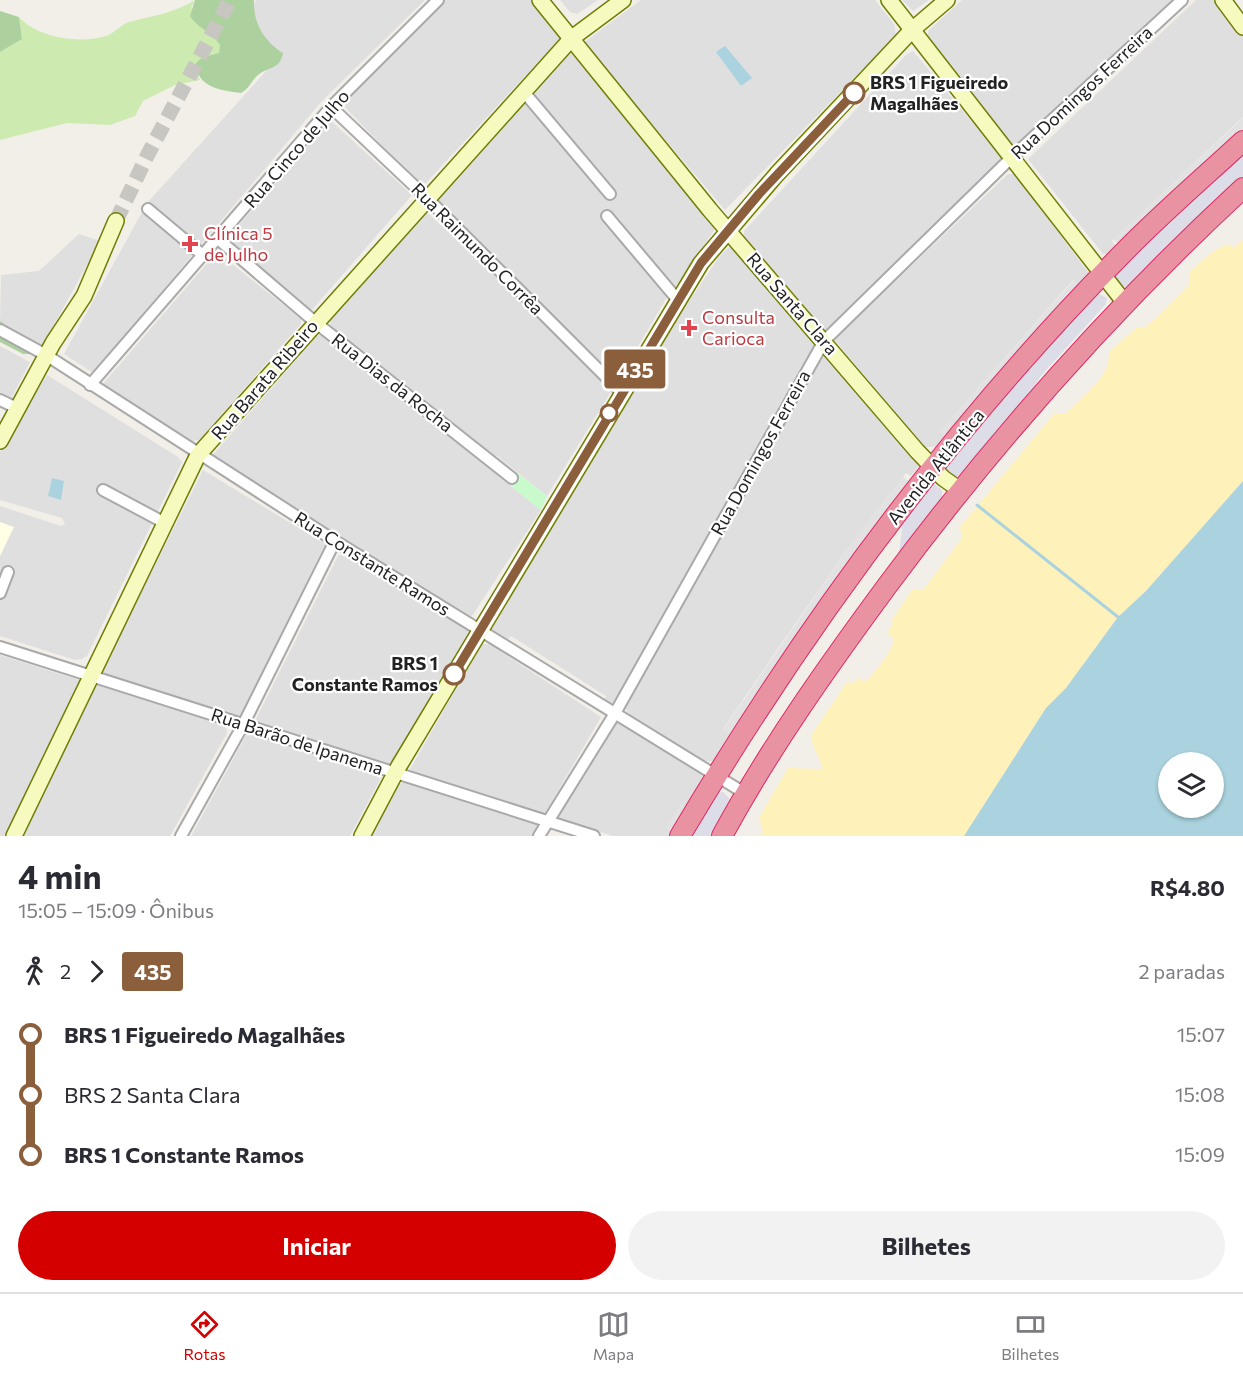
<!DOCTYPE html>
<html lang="pt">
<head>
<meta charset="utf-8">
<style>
	:root { --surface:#fff; --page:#f2f2f3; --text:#2b2b33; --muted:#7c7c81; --line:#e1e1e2; --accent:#d40000 }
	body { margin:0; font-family:Commissioner,sans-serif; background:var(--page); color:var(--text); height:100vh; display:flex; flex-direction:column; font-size:22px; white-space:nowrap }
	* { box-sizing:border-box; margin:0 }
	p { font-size:20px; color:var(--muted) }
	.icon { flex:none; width:33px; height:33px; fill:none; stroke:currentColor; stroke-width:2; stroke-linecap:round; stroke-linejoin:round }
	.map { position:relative; height:836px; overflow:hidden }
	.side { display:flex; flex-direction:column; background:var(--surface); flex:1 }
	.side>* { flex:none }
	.badge { padding:0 12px; border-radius:4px; font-size:21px; line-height:39px }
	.tools { position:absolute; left:1158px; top:752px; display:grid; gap:12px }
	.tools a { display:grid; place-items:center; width:66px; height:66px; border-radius:50%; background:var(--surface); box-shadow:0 2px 4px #0004; font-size:30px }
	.map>.badge { position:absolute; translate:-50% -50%; box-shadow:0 0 0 3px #fff }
	.legs { display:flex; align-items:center; gap:9px; height:66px; padding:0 18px; font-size:20px }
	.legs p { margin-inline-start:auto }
	.head { display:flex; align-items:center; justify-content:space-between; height:102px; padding:0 18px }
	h1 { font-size:33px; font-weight:700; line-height:45px }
	.cta { display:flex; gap:12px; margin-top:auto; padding:12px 18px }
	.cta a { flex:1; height:69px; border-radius:36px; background:var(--accent); color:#fff; font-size:24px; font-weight:700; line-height:69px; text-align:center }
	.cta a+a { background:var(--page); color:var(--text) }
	ul { padding:0 18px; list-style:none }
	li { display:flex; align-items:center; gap:21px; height:60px; font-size:22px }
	li i { display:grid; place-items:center; width:9px; height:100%; margin:0 8px; background:currentColor }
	li i::after { content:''; width:15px; height:15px; margin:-8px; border:4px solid; border-radius:50%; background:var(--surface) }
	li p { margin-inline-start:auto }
	li:first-child i { background:linear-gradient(#0000 50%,currentColor 0) }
	li:last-child i { background:linear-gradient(currentColor 50%,#0000 0) }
	.menu { display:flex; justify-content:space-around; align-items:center; height:84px; border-top:2px solid var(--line); background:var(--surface); font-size:16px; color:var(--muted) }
	.menu a { display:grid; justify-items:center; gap:3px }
	.menu .current { color:var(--accent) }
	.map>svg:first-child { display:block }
	.residential { fill:#e0dfdf }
	.education { fill:#ffffe5 }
	.grass { fill:#cdebb0 }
	.forest { fill:#add19e }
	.sand { fill:#fff1ba }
	.park { fill:#c8facc }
	.parking { fill:#e2e2e2 }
	.plaza { fill:#dddde8 }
	.water { fill:#aad3df; fill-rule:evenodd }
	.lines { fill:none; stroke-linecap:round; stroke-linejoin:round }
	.stream { stroke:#aad3df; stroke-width:3 }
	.secondary-tunnel { stroke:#c8c6c1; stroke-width:15; stroke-dasharray:15 8; stroke-linecap:butt }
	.street-casing { stroke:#a9a9a9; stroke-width:14 }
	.secondary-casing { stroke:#707d05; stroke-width:18 }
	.highway-casing { stroke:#dc2a67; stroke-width:22 }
	.street { stroke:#fff; stroke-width:10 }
	.secondary { stroke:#f7fabf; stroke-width:15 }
	.highway { stroke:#e892a2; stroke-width:20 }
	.line-1-casing { stroke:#fff; stroke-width:14 }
	.line-1 { stroke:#8b5e3c; stroke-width:9 }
	.stop-1-dot { fill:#fff; stroke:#8b5e3c; stroke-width:3 }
	.health-dot { fill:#e0444e; stroke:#fff; stroke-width:2 }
	.labels { text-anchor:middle; stroke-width:4.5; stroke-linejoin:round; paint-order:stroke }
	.stop-label { font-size:18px; font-weight:bold; fill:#222; stroke:#fff; text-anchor:start }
	.street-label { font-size:18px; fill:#222; stroke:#fff }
	.health-label { font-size:18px; fill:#be3a42; stroke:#fff; text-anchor:start }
</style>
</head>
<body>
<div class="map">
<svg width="1243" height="836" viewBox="0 0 1243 836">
	<rect width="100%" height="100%" fill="#f2efe9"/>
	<g class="residential">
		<path d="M256 0H425L321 102 93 373 64 354 147 203 276 60 243 28Z"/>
		<path d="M442 0H534L564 34 426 183 419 184 342 104Z"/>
		<path d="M560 0H598L577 14 570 12Z"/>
		<path d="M641 0H875L894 24 896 35 725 210 583 43Z"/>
		<path d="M902 0H929L913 11Z"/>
		<path d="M962 0H1173L1019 148 1014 150 928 41V31Z"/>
		<path d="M1196 0H1214L1243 37V117L1112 241 1117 248 1111 255 1103 254 1028 159Z"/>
		<path d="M913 51 1002 158V164L825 330 744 237V231L906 55Z"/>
		<path d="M571 53 713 220 715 229 676 286 672 287 605 211 601 215 667 297 619 379 444 212 438 201Z"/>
		<path d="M330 120 412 195 311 311 227 239Z"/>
		<path d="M1008 174H1014L1088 272V279L1080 285 1073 280 940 432 946 438 939 447H925L836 342V337Z"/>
		<path d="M426 214H429L614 387 547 496 497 456 489 455 331 326 330 321Z"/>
		<path d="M79 234 100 241 43 345 0 323 1 275 39 271Z"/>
		<path d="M729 247 737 248 815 344 614 705 604 700 606 696 511 636 506 641 495 636 491 625 684 309 719 257Z"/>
		<path d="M217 252 301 319V324L199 440 192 441 102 385Z"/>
		<path d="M322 335 541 510 472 616 467 617 450 607 212 456 317 336Z"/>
		<path d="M0 346 30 362 11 399 0 394Z"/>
		<path d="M824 352 919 462V466L911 476 906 473 903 477 851 544 779 647 723 729 732 735 719 757 712 761H703L633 719 625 709Z"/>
		<path d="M47 375 178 457 182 462 87 656 82 659 75 660 0 636V599L11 570 0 583V506L61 526 65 524 62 518 0 500V452Z"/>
		<path d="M203 470 325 544 240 717 107 676 102 671Z"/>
		<path d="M343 554 471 631 394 766 260 725 255 721 338 556Z"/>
		<path d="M482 644H489L601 717 544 815 413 774 410 769Z"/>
		<path d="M0 655 82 681 4 836H0Z"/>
		<path d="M97 684 225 725 227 733 170 836H21Z"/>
		<path d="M617 722 703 774 700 789 688 808 667 828 674 832 672 836H613L559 818V815Z"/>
		<path d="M248 732 377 772 380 780 350 836H191Z"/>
		<path d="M407 781 538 822 539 826 533 836H372L400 784Z"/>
	</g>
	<path class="education" d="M0 522 14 527 0 556Z"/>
	<path class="grass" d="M195 0 191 8 220 44 219 53 203 57 196 72 200 80 175 85 143 101 135 116 110 125 67 123 0 140V52L22 39 19 17C38 38 79 44 106 36 115 33 120 25 129 22 153 16 174 13 195 0Z"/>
	<g class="forest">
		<path d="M195 0H254C253 23 264 41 283 53 280 70 269 66 258 75 251 81 250 88 241 93 222 91 196 87 196 63L203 57 219 53 220 45C212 32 197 28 190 16Z"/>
		<path d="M0 11 19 17 22 39 0 52Z"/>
		<path d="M0 321 24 339 31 354H23L0 342Z"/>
	</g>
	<path class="sand" d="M1243 240V481L1146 591 1118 617 1066 688 1046 708 964 836H760L763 832 759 818 788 768 821 769C823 757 809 748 812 734L847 682 854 683 858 678 863 681 868 680C876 669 893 652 894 638L887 634 893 623 891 621 912 590 924 589 962 538 960 527 1054 414H1065C1082 397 1111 378 1109 352L1136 328H1144L1155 319 1189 285 1190 271 1215 250 1228 244 1233 248Z"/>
	<path class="park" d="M516 472 547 496 541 510 507 483Z"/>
	<g class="parking">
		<path d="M1243 118V130L1120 246 1114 239Z"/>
		<path d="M1074 280 1080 285 946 438 940 432Z"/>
		<path d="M903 477 911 483 732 735 723 730 851 544Z"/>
		<path d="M681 804 688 808 674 832 667 827Z"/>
	</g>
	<g class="plaza">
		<path d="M1243 150V178L1130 286 1119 287 1113 278 1115 273Z"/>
		<path d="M1097 293 1107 298 1105 305 1040 377 1030 394 962 475 954 477 945 467 1017 379Z"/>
		<path d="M934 484 942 490V498L899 553 902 529 910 508 931 485Z"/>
		<path d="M723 792 731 800 714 836H690L717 793Z"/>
	</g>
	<g class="water">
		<path d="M725 46 752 78 741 86 716 52Z"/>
		<path d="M52 478 64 481 61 500 48 496Z"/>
		<path d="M1243 481V836H964L1046 708 1066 688 1118 617 1146 591ZM1168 762H1214V807H1168Z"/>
	</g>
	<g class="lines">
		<path class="stream" d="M977 505 1118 617"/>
		<path class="secondary-tunnel" d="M116 221 147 156 230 0"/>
		<g class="street-casing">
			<g id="street">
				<path d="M524 92 610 194"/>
				<path d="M331 107 427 198 621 392"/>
				<path d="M148 209 204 256"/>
				<path d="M607 216 677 299"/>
				<path d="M218 239 315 322 512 478"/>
				<path d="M0 330 46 355 335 541 746 794"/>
				<path d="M90 385 331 107 438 0"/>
				<path d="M0 400 17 408"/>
				<path d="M103 490 165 523"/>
				<path d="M0 593 8 572"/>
				<path d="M0 647 594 836"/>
				<path d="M181 836 243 725 335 541"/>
				<path d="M539 836 614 715 824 341 1011 158 1182 0"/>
			</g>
		</g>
		<g class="secondary-casing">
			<g id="secondary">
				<path d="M540 0 710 210 917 451 943 478 960 490"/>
				<path d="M889 0 1125 303"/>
				<path d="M1223 0 1243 27"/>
				<path d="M0 441 53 343 84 296 116 221"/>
				<path d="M14 836 198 455 572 38 623 0"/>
				<path d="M362 836 399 766 701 263 777 174 912 30 947 0"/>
			</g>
		</g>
		<g class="highway-casing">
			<g id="highway">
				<path d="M680 836C805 625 951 427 1124 252 1162 213 1203 178 1243 141"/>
				<path d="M722 836C769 749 828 666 887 586 994 442 1111 310 1243 188"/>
			</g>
		</g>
		<use href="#street" class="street"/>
		<use href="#secondary" class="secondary"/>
		<use href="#highway" class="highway"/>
	</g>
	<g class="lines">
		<g class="line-1-casing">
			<path id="line-1" d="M454 674 701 263 759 194 854 93"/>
		</g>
		<use href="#line-1" class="line-1"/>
	</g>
	<g class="stop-1-dot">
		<circle cx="854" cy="93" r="10"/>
		<circle cx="609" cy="413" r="8"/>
		<circle cx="454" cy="674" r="10"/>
	</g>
	<g class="health-dot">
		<path d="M187 235h6v6h6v6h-6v6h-6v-6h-6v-6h6z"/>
		<path d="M686 319h6v6h6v6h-6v6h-6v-6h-6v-6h6z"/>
	</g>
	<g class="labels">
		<g class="stop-label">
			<text x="870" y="89">BRS 1 Figueiredo<tspan x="870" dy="21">Magalhães</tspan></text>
			<text x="438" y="670" text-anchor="end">BRS 1<tspan x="438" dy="21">Constante Ramos</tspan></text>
		</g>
		<g class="street-label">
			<text transform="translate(1082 93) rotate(-43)" y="6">Rua Domingos Ferreira</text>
			<text transform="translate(297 149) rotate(-49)" y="6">Rua Cinco de Julho</text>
			<text transform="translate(477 249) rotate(45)" y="6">Rua Raimundo Corrêa</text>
			<text transform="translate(792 304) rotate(49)" y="6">Rua Santa Clara</text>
			<text transform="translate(265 380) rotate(-49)" y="6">Rua Barata Ribeiro</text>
			<text transform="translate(392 383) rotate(38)" y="6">Rua Dias da Rocha</text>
			<text transform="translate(761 453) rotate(-61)" y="6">Rua Domingos Ferreira</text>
			<text transform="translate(936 467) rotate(-51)" y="6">Avenida Atlântica</text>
			<text transform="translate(372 564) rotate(32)" y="6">Rua Constante Ramos</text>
			<text transform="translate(297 742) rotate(18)" y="6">Rua Barão de Ipanema</text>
		</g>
		<g class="health-label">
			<text x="204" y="240">Clínica 5<tspan x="204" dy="21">de Julho</tspan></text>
			<text x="702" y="324">Consulta<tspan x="702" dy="21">Carioca</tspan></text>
		</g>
	</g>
</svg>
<div class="tools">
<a><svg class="icon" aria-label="layers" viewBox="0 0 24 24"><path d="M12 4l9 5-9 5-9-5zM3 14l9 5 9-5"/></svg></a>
</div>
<b class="badge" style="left:635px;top:369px;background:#8b5e3c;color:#fff">435</b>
</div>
<section class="side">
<div class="head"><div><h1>4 min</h1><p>15:05 – 15:09 · Ônibus</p></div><b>R$4.80</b></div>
<div class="legs"><svg class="icon" aria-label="walk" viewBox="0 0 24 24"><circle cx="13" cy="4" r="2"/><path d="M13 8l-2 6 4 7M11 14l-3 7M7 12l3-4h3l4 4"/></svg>2<svg class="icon" aria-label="forward" viewBox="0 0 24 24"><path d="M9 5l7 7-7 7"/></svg><b class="badge" style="background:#8b5e3c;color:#fff">435</b><p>2 paradas</p></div>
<ul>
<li><i style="color:#8b5e3c"></i><b>BRS 1 Figueiredo Magalhães</b><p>15:07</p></li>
<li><i style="color:#8b5e3c"></i><span>BRS 2 Santa Clara</span><p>15:08</p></li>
<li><i style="color:#8b5e3c"></i><b>BRS 1 Constante Ramos</b><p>15:09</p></li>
</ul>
<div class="cta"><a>Iniciar</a><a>Bilhetes</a></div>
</section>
<nav class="menu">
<a class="current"><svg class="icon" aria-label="directions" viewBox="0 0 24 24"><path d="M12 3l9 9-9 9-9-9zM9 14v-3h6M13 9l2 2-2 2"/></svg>Rotas</a>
<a><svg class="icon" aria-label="map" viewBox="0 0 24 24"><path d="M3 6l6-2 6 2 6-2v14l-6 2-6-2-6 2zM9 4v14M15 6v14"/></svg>Mapa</a>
<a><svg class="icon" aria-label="tickets" viewBox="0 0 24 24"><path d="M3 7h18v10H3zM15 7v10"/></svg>Bilhetes</a>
</nav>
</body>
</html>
